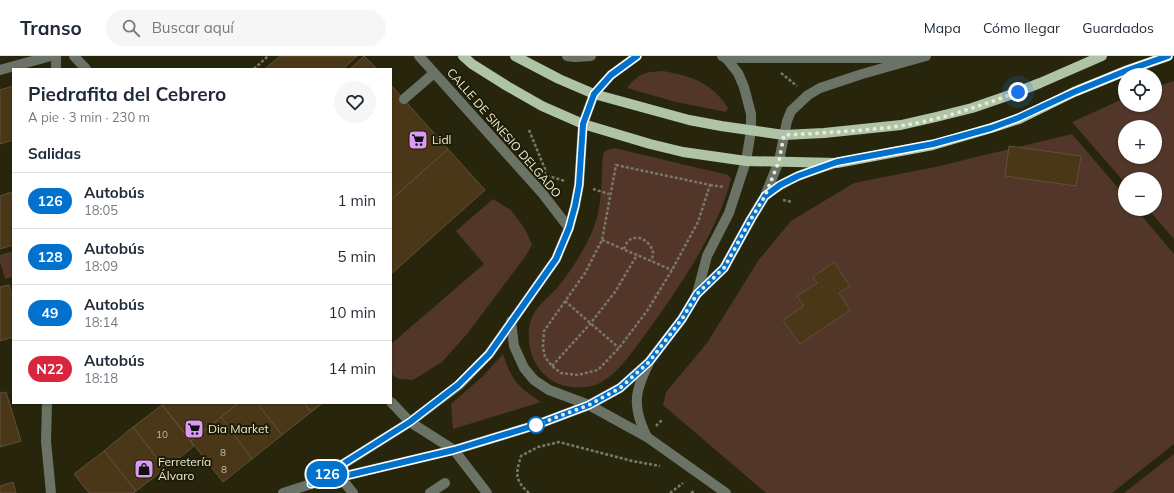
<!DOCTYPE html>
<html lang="es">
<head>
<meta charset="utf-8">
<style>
	:root { --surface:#fff; --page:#f6f6f7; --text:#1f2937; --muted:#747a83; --line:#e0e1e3 }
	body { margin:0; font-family:Mulish,sans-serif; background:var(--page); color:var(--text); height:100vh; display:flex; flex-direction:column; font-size:15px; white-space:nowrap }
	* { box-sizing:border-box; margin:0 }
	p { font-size:13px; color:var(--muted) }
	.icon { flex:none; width:22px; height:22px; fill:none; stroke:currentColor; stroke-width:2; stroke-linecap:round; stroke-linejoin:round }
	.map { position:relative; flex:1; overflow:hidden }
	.panel { position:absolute; left:12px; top:12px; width:380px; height:336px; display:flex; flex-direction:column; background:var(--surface); border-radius:0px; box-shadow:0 1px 3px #0004 }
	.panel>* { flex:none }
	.badge { padding:0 8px; border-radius:13px; font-size:14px; line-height:26px }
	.tools { position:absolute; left:1118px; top:12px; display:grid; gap:8px }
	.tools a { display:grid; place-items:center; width:44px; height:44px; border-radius:50%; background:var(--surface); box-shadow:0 1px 3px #0004; font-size:20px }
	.you { position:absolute; width:20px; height:20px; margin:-10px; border:3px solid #fff; border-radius:50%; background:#1a73e8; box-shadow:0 0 0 6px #1a73e833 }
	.map>.badge { position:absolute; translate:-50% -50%; box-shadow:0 0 0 2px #fff }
	h2 { padding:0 16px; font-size:15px; line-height:36px }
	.round { display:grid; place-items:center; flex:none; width:42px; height:42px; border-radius:21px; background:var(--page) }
	.head { display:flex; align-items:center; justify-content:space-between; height:68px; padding:0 16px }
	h1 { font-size:19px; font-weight:700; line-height:30px }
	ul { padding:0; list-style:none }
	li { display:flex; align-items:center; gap:12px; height:56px; padding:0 16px; border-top:1px solid var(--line) }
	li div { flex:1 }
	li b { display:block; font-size:15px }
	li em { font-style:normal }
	li .badge { min-width:44px; font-weight:700; text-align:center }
	header { display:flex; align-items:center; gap:24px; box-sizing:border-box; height:56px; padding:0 20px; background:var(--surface); border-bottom:1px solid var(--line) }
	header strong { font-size:19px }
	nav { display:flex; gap:22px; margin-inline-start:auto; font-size:14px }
	.search { width:280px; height:36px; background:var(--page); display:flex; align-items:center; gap:10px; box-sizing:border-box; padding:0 14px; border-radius:22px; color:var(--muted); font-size:15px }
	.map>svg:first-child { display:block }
	.green { fill:#513629; fill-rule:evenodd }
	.building { fill:#4a3718; stroke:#60503a }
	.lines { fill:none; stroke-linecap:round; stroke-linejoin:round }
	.path { stroke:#7a7965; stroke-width:2.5; stroke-dasharray:3 2; stroke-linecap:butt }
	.minor { stroke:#6a7365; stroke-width:10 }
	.major { stroke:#afc3a6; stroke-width:10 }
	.line-casing { stroke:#fff; stroke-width:9 }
	.line { stroke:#0072ce; stroke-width:6 }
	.walk { stroke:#eaeadb; stroke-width:4; stroke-dasharray:0 7.2 }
	.stop-dot { fill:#fff; stroke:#0072ce; stroke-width:2 }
	.labels { text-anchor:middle; stroke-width:4; stroke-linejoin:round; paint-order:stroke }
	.number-label { font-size:10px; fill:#c2bdaa }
	.street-label { font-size:12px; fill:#eaeadb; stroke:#1e1c04 }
	.poi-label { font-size:12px; fill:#eaeadb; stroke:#1e1c04; text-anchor:start }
</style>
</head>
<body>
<header>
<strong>Transo</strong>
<div class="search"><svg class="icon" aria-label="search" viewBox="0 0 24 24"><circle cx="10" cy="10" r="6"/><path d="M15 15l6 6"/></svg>Buscar aquí</div>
<nav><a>Mapa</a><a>Cómo llegar</a><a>Guardados</a></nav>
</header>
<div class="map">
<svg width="1174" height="437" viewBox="0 0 1174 437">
	<rect width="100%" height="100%" fill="#27260d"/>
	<g class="green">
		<path d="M663 15C691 20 711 26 728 52L726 56 676 46 627 32C639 17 645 16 663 15Z"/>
		<path d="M1174 25V183L1148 153H1155V123H1125V127L1072 66 1125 42V49H1155V31ZM1125 71H1155V101H1125Z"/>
		<path d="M1072 78 1125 140V153H1136L1174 198V388L1112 437H766L663 349 666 336 707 287 758 205 791 165 854 127 935 111Z"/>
		<path d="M614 92 728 119 731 123C717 177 680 230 647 276 636 291 619 316 603 325 592 333 572 333 559 328 544 322 533 308 530 292 528 282 528 268 533 259 538 249 549 241 557 232 571 215 583 196 592 176 603 152 601 123 603 98L605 95Z"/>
		<path d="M493 143 511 154 525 173 532 189 525 201 467 278 442 306 413 324 399 323 391 318V288L484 208 456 175Z"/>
		<path d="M13 195V221L5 223 0 206V199Z"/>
		<path d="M503 298C512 325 517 330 541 346L453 373 451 348 483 320Z"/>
		<path d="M1174 398V437H1124Z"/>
	</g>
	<g class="building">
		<path d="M280 0H357L343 13H265Z"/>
		<path d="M364 0 377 13H350Z"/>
		<path d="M391 29 448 93 391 144Z"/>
		<path d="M13 30V84L0 88V34Z"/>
		<path d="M1009 90 1081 100 1076 130 1005 120Z"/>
		<path d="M448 93 485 134 391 218V144Z"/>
		<path d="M12 136 13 189 0 193V140Z"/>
		<path d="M834 206 850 230 839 237 850 254 800 288 783 264 804 250 797 240 817 227 813 221Z"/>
		<path d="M9 229 13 243V281L0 285V231Z"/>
		<path d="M6 336 21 385 0 391V337Z"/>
		<path d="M161 347H239L191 385Z"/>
		<path d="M239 347H257L282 379 252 403 221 361Z"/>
		<path d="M257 347H304L311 356 282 379Z"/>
		<path d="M304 347H323L311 356Z"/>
		<path d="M162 349 194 390 165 413 133 371Z"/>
		<path d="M221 361 252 403 223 426 191 385Z"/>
		<path d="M133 371 165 413 136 435 104 395Z"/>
		<path d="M104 395 136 435 134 437H89L74 418Z"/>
		<path d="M13 426 16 437H0V430Z"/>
	</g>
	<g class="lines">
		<g class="path">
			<path d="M254 13 268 0"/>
			<path d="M781 17 797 30"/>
			<path d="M529 74 545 113V119L565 125"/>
			<path d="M616 109 710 129 698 166 672 214 647 255 619 292 598 314 578 319 561 317 552 310 545 301 543 291 544 275 585 217 602 184Z"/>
			<path d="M710 129 724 131"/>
			<path d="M593 133 609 138"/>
			<path d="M783 144 792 146"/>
			<path d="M602 184 672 214"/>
			<path d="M624 193C625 191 626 187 628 185 638 177 650 185 653 196 653 199 652 202 652 205"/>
			<path d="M565 245 619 292"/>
			<path d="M552 310 590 268 615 236 637 199"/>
			<path d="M656 370 662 364"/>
			<path d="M529 437C514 424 516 417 521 400L538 391 559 386 632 405 660 410"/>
			<path d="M670 437 683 427"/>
			<path d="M691 437 694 435"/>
		</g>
		<g class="minor">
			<path d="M56 0V13"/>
			<path d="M74 0 86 13"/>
			<path d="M419 0 542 137 569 172"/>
			<path d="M567 0 575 1 591 0"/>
			<path d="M726 2H904"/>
			<path d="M0 14 51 0"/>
			<path d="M404 43 434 17"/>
			<path d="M765 140C788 122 805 117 833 108"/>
			<path d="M697 238 707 200 729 157 746 105 751 75V58L744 31 738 17 726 2 722 0"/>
			<path d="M511 265 514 290 524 312 534 324 549 334 589 349 647 381 726 437"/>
			<path d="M391 346 410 366 454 394 487 437"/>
			<path d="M47 347 46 385 51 437"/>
			<path d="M647 381C640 367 634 351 638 335 640 326 644 317 648 309"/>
			<path d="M340 421 353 437"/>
			<path d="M318 424 410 366 459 329 489 298 556 203 569 172 575 150 579 129 583 68 594 38 611 19 637 0"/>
			<path d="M283 437 311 428 454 394 536 369 589 349 620 332 649 306 682 263 697 238 724 212 751 163 765 140 779 105 787 65 791 55 808 39 820 32 862 18 926 0"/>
			<path d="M430 437 445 427"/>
		</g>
		<g class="major">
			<path d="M463 0 472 8 507 30 542 50 583 68 650 88 683 96 746 105 837 107 933 89 991 72 1019 63 1074 36 1128 14 1168 0"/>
			<path d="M515 0 559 23 594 38 689 64 721 70 784 79 824 77 901 69 936 61 972 52 1007 40 1040 27 1102 0"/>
		</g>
	</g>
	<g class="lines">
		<g class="line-casing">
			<path id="line" d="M637 0 611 19 594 38 583 68 579 129 575 150 569 172 556 203 489 298 458 329 410 366 311 428 454 394 536 369 589 349 620 332 649 306 682 263 697 238 724 212 751 163 765 140 780 129 798 120 837 106 933 88 991 72 1018 62 1074 36 1128 14 1168 0"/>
		</g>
		<use href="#line" class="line"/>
		<path class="walk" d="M536 369 589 349 620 332 649 306 682 263 697 238 724 212 751 163 765 140 779 105 784 79C823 77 862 75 900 70 940 64 980 50 1018 36"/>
	</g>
	<defs>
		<g id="supermarket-square" transform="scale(1)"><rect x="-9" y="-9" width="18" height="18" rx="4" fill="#dc99f5" stroke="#1e1c04"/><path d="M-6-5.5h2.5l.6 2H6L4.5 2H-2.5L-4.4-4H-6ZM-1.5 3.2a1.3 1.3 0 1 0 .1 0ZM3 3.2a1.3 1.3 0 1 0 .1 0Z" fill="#111"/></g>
		<g id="shop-square" transform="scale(1)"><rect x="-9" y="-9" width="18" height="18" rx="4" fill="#dc99f5" stroke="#1e1c04"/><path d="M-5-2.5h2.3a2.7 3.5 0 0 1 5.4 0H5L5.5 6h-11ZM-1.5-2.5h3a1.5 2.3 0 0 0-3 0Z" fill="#111"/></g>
	</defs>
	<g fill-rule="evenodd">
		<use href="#supermarket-square" x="418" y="84"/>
		<use href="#supermarket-square" x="194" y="373"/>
		<use href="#shop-square" x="144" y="413"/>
	</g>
	<circle class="stop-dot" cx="536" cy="369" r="8"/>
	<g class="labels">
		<g class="number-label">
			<text x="162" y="382">10</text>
			<text x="223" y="400">8</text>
			<text x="224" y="417">8</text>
		</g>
		<g class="street-label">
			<text transform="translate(504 77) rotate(49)" y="4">CALLE DE SINESIO DELGADO</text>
		</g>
		<g class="poi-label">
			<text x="432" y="88">Lidl</text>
			<text x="208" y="377">Dia Market</text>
			<text x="158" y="410">Ferretería<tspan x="158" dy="14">Álvaro</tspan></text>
		</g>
	</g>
</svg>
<div class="tools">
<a><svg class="icon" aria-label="locate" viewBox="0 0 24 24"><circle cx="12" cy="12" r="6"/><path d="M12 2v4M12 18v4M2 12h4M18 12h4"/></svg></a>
<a>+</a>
<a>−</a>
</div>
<div class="you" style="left:1018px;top:36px"></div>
<b class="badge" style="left:327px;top:418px;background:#0072ce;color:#fff">126</b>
<section class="panel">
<div class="head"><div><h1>Piedrafita del Cebrero</h1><p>A pie · 3 min · 230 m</p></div><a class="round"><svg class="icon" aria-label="heart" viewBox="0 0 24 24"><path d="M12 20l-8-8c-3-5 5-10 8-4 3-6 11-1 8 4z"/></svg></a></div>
<h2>Salidas</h2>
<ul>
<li><span class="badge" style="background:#0072ce;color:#fff">126</span><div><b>Autobús</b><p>18:05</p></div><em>1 min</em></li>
<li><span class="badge" style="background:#0072ce;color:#fff">128</span><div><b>Autobús</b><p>18:09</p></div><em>5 min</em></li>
<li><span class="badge" style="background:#0072ce;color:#fff">49</span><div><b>Autobús</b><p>18:14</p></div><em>10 min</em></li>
<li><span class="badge" style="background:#d7263d;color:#fff">N22</span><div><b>Autobús</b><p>18:18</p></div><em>14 min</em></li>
</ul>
</section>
</div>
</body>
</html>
